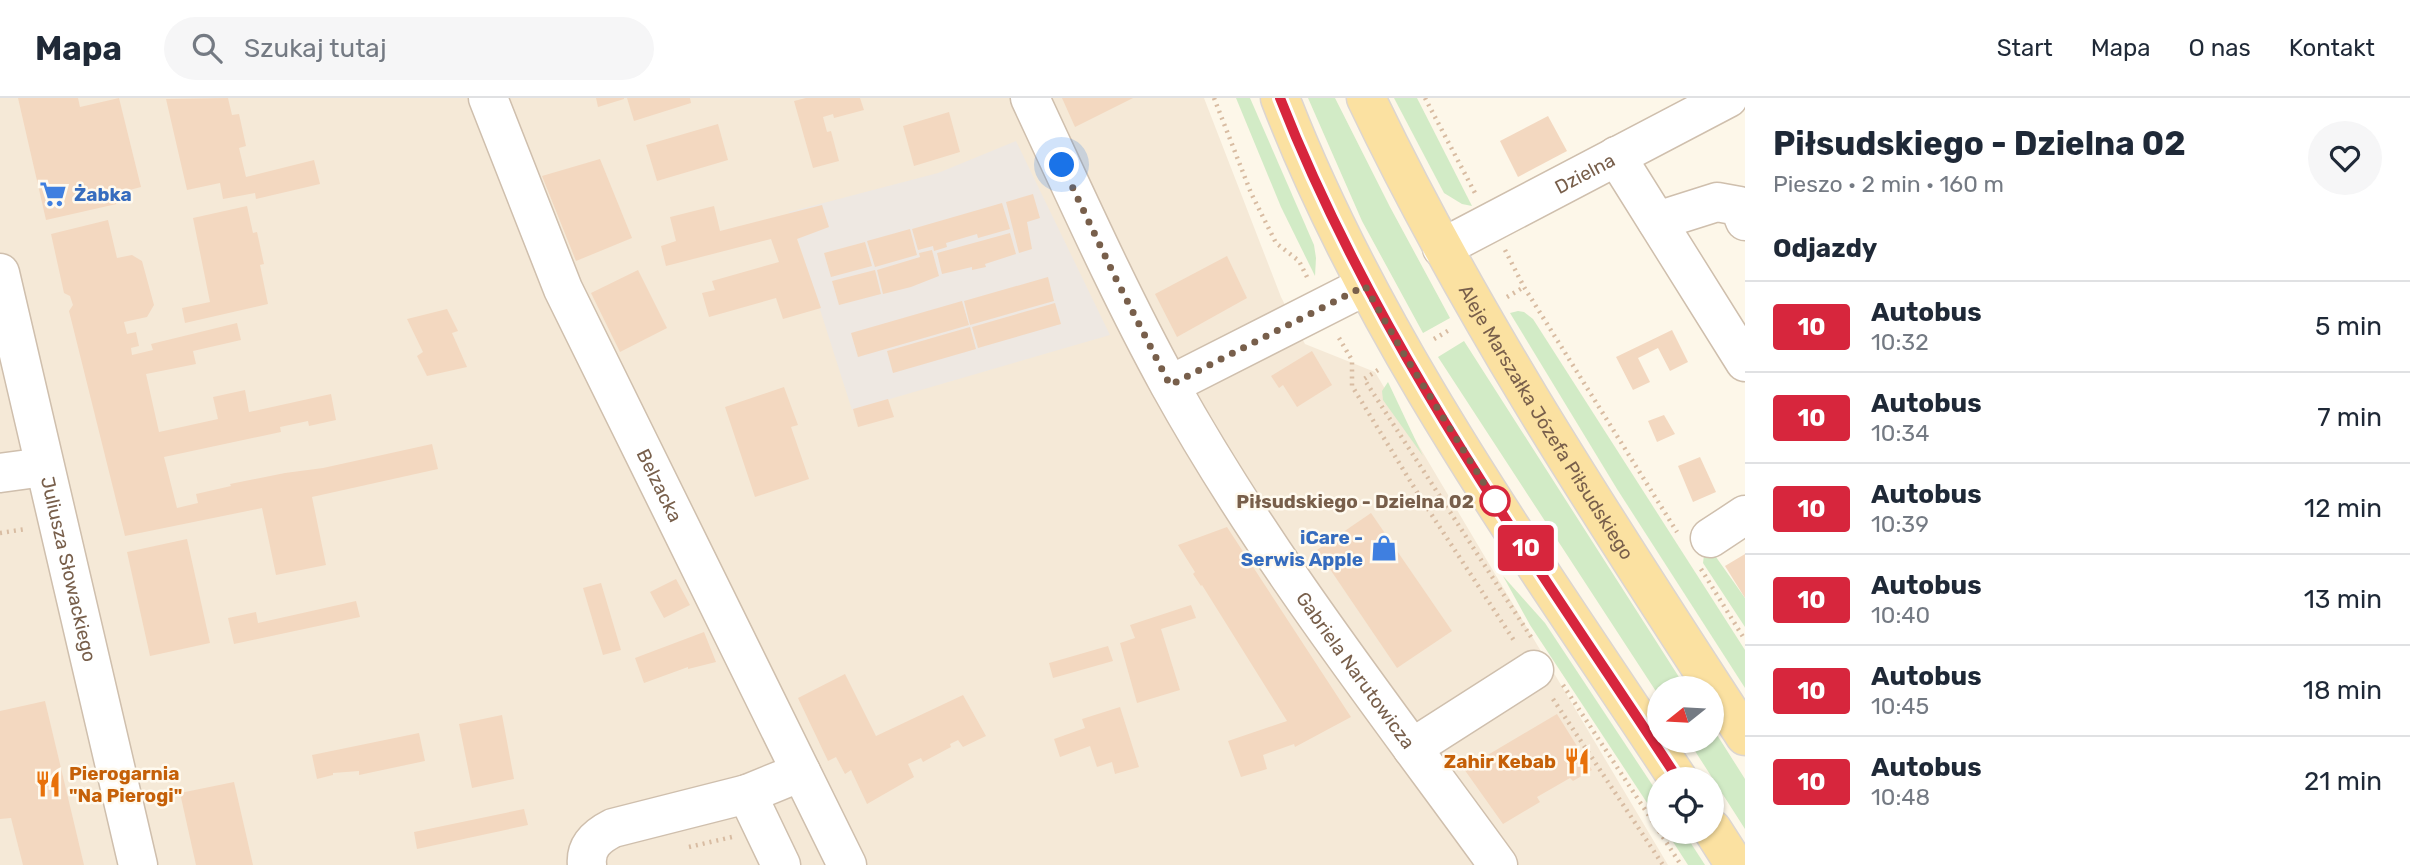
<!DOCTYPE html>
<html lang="pl">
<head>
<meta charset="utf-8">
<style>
	:root { --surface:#fff; --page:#f6f6f7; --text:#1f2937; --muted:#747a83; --line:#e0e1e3 }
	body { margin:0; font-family:Rubik,sans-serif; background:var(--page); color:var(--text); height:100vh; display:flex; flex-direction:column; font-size:26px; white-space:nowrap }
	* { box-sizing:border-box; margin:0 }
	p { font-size:23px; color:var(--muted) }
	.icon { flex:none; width:38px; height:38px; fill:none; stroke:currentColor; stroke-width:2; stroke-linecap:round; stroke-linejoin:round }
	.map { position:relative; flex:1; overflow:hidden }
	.drawer { display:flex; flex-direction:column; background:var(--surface); width:665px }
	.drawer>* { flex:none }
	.badge { padding:0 14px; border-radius:5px; font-size:24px; line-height:46px }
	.needle { width:46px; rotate:252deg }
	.buttons { position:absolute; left:1647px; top:578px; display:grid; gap:14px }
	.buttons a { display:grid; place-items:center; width:77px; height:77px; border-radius:50%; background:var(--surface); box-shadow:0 2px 5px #0004; font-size:35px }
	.you { position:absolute; width:35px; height:35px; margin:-18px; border:5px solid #fff; border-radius:50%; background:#1a73e8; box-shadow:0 0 0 10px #1a73e833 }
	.map>.badge { position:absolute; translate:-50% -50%; box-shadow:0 0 0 4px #fff }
	h2 { padding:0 28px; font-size:26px; line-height:63px }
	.round { display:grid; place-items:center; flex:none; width:74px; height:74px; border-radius:37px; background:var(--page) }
	.headline { display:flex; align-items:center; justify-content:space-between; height:119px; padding:0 28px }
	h1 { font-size:33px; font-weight:700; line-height:52px }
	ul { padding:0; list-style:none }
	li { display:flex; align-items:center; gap:21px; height:91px; padding:0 28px; border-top:2px solid var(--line) }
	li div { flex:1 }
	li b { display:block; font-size:26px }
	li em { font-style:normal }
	li .badge { min-width:77px; font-weight:700; text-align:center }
	header { display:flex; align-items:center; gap:42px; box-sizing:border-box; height:98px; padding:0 35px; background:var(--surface); border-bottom:2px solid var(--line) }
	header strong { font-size:33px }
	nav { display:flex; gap:38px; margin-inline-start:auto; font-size:24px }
	.search { width:490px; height:63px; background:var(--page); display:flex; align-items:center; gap:18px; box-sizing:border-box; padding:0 24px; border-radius:38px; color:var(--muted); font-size:26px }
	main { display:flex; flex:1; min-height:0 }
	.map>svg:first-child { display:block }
	.residential { fill:#f5e9d7 }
	.industrial { fill:#eee8e2 }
	.green { fill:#d2ebc6 }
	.building { fill:#f3d8c0 }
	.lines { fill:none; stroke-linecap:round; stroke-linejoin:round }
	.minor-casing { stroke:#cfbfad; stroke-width:41 }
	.major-casing { stroke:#dcd5d0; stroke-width:41 }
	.path { stroke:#d8bca2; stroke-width:4.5; stroke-dasharray:2 5; stroke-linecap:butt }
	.minor { stroke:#fff; stroke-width:38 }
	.major { stroke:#fbe1a1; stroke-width:38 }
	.line-casing { stroke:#fff; stroke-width:16 }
	.line { stroke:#d7263d; stroke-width:10 }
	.walk { stroke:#785f4b; stroke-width:7; stroke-dasharray:0 12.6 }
	.stop-dot { fill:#fff; stroke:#d7263d; stroke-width:3.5 }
	.labels { text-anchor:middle; stroke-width:5; stroke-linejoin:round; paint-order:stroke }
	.street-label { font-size:19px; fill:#785f4b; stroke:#fffaef }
	.shop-label { font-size:19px; font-weight:bold; fill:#366cbe; stroke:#fffaef; text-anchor:start }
	.stop-label { font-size:19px; font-weight:bold; fill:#785f4b; stroke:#fffaef; text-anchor:end }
	.food-label { font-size:19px; font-weight:bold; fill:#c56008; stroke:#fffaef; text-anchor:end }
</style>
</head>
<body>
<header>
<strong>Mapa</strong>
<div class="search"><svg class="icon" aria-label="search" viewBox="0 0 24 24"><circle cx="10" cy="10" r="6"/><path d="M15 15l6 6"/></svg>Szukaj tutaj</div>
<nav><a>Start</a><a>Mapa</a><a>O nas</a><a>Kontakt</a></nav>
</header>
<main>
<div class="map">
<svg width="1745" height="767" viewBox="0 0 1745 767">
	<rect width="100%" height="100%" fill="#fdf7e9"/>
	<path class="residential" d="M0 0H1204L1281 199 1305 246 1375 274 1668 767H0Z"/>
	<path class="industrial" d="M1016 43 1110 237 852 312 789 114 938 75Z"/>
	<g class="green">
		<path d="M1236 0H1250L1314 147 1316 160 1315 178 1281 109Z"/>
		<path d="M1308 0H1335L1390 109 1450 220 1423 235 1362 123Z"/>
		<path d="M1394 0H1417L1472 108 1462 106 1444 95Z"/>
		<path d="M1518 213 1524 214 1533 221 1745 552V590L1617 391 1510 215Z"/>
		<path d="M1464 243 1686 590H1659V598L1438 259Z"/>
		<path d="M1388 284 1423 358 1383 302 1382 293Z"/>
		<path d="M1711 452 1745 500V529L1703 465 1704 457Z"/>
		<path d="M1503 478 1545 525 1659 697V723L1530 527Z"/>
		<path d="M1712 629 1745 681V731L1688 642H1712Z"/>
		<path d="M1666 733H1683L1705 767H1688Z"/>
	</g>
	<g class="building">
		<path d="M18 0H78L80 9 119 0 141 89 118 95 121 105 46 122Z"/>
		<path d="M228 0 232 17 239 16 246 48 239 50 246 79 314 62 320 86 256 101 255 95 223 101 220 85 187 92 166 1Z"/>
		<path d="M596 0H624V1L598 9Z"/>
		<path d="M627 0H690L691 5 634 23Z"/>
		<path d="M806 0H860L864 12 834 20 833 16 823 19 827 34 831 33 839 63 813 70 794 3Z"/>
		<path d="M1062 0H1133L1075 29Z"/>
		<path d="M949 14 960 54 914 68 903 28Z"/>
		<path d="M1548 18 1567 53 1518 79 1500 43Z"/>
		<path d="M718 26 728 62 657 83 646 47Z"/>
		<path d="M600 61 632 140 576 163 542 78Z"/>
		<path d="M1033 96 1040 120 1027 124 1032 151 1019 155 1006 104Z"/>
		<path d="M1002 105 1010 131 978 140 977 136 946 145 947 149 934 153 933 148 918 152 912 131Z"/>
		<path d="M822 107 829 129 797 141 821 210 783 221 776 200 709 219 702 195 715 192 712 183 779 164 771 141 666 168 661 148 676 143 670 119 714 108 720 133Z"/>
		<path d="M247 108 253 135 257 134 264 166 260 167 268 206 185 225 182 210 210 204 193 120Z"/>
		<path d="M108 122 117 160 132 157 142 163 154 207 147 219 124 224 127 236 136 234 139 248 131 250 132 257 153 252 151 246 237 225 241 242 193 253 196 266 146 276 159 334 218 321 213 299 245 292 249 314 331 296 336 322 309 328 308 323 280 329 281 334 164 359 177 410 198 405 196 396 231 388 230 386 285 375 323 370 432 346 438 371 312 399 326 467 276 477 262 410 125 438 69 213 73 207 70 198 64 195 51 136Z"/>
		<path d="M910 131 917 157 875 169 867 143Z"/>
		<path d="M1010 135 1016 156 985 166 986 169 972 172V169L942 176 937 155Z"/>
		<path d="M865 144 872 168 831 179 824 155Z"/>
		<path d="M932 152 939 178 911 189 883 196 877 172 920 159 919 155Z"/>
		<path d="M1227 158 1247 200 1177 239 1155 196Z"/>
		<path d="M638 172 667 230 620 254 591 195Z"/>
		<path d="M875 172 881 196 839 207 832 183Z"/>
		<path d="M1048 179 1054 203 970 227 964 203Z"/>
		<path d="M962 203 969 227 858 259 851 235Z"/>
		<path d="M1055 205 1061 226 978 250 972 229Z"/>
		<path d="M447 211 458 233 452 235 467 269 427 278 417 258 423 254 407 221Z"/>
		<path d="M970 229 976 251 893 275 887 253Z"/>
		<path d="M1672 232 1688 264 1670 273 1658 250 1638 260 1650 284 1633 292 1616 259Z"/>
		<path d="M1312 253 1332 287 1297 309 1283 287 1279 290 1271 278Z"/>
		<path d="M784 289 798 327 791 329 809 381 755 399 725 309Z"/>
		<path d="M888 301 894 319 858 329 853 311Z"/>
		<path d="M1664 317 1675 336 1657 344 1648 323Z"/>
		<path d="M1700 359 1716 394 1693 404 1678 368Z"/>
		<path d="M1371 415 1452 533 1397 570 1317 452Z"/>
		<path d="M1227 429 1351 619 1295 649 1294 646 1263 657 1267 671 1241 679 1228 643 1287 623 1202 487 1201 488 1193 476 1195 474 1178 447Z"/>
		<path d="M187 441 210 545 150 558 127 454Z"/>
		<path d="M1745 456V500L1725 468Z"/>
		<path d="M676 481 690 507 664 520 650 494Z"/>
		<path d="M601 485 621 552 603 557 583 490Z"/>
		<path d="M356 503 360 519 234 546 228 520 256 514 258 525Z"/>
		<path d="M1191 507 1196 520 1161 531 1180 592 1137 605 1120 545 1135 540 1130 527Z"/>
		<path d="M704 534 716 564 688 571V569L644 585 635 560Z"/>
		<path d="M1108 548 1113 563 1053 580 1049 565Z"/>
		<path d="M845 576 876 638 963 597 986 638 963 649 958 642 950 646 951 649 923 664 921 660 908 666 914 679 867 706 851 672 845 676 836 659 828 663 798 600Z"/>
		<path d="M45 603 70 708 84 767H23L11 720 0 721V613Z"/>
		<path d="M1120 609 1139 669 1115 676 1112 664 1097 669 1090 648 1060 659 1054 641 1085 630 1082 621Z"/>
		<path d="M1557 616 1592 672 1573 683 1570 680 1537 699 1540 704 1503 726 1464 671Z"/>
		<path d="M502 617 514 681 472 690 459 626Z"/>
		<path d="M419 635 425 663 359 677V673L333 675V677L317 681 312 657Z"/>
		<path d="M234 684 253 767H196L180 695Z"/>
		<path d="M524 711 528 727 417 751 414 734Z"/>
	</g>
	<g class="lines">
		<g class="minor-casing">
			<g id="minor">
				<path id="s1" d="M488 0 563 191 847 767"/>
				<path id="s2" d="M1030 0C1075 96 1118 193 1169 286 1263 456 1384 610 1498 767"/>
				<path d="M1616 58 1745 264"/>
				<path d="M1657 123 1717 104 1739 108 1745 123"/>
				<path id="s3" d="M1442 150 1728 0"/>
				<path id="s4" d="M0 175 138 767"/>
				<path d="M1170 287 1365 188"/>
				<path d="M0 375 44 369"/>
				<path d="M1710 440 1745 417"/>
				<path d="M1412 650 1534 572"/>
				<path d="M747 696 781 767"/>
				<path d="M587 767C585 748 597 738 613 730L747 696 801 674"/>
			</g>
		</g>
		<g class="major-casing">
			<g id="major">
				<path d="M1280 0C1375 246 1534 462 1678 681"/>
				<path id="s5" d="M1366 0C1473 224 1610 430 1745 638"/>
				<path d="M1712 731 1735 767"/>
			</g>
		</g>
		<g class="path">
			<path d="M1214 0 1251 95 1276 145 1299 163 1307 179"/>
			<path d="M1425 0 1475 95"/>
			<path d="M1505 152 1524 189 1677 434"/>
			<path d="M1507 199 1524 189"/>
			<path d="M1339 240 1352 262V288L1420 399 1515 544"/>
			<path d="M1434 241 1451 231"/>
			<path d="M1378 272 1364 281 1531 539"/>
			<path d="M0 435 26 431"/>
			<path d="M1701 471 1745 542"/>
			<path d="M1563 587 1659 733"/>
			<path d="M1553 601 1663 767"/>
			<path d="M1659 733 1681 767"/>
			<path d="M689 749 732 739"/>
		</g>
		<use href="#minor" class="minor"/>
		<use href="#major" class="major"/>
	</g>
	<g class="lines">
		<g class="line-casing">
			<path id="line" d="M1280 0C1376 246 1534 462 1678 681"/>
		</g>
		<use href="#line" class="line"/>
		<path class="walk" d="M1062 67 1115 179 1170 287 1365 188 1405 258 1495 403"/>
	</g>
	<defs>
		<g id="supermarket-bare" transform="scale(2.1)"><path d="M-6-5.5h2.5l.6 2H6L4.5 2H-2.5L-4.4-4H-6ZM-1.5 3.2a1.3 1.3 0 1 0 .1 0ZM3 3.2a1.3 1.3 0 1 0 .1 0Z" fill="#3f7fe0" stroke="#fffaef" stroke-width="2.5" paint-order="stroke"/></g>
		<g id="shop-bare" transform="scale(2.1)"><path d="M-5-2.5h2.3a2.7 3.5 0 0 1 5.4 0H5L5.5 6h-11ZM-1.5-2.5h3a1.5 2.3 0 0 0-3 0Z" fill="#3f7fe0" stroke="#fffaef" stroke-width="2.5" paint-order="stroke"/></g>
		<g id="restaurant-bare" transform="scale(2.1)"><path d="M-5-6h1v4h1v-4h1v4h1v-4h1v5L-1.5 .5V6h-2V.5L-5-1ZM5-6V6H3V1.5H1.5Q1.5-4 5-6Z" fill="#e8710a" stroke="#fffaef" stroke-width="2.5" paint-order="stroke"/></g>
	</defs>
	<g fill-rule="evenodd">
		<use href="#supermarket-bare" x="53" y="96"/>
		<use href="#shop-bare" x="1384" y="450"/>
		<use href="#restaurant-bare" x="1577" y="663"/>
		<use href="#restaurant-bare" x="48" y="686"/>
	</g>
	<circle class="stop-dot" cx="1495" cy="403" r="14"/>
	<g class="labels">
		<g class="street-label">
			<text dy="7" stroke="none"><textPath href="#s3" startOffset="161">Dzielna</textPath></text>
			<text dy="7" stroke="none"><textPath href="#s5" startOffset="371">Aleje Marszałka Józefa Piłsudskiego</textPath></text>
			<text dy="7" stroke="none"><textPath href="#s1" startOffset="424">Belzacka</textPath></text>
			<text dy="7" stroke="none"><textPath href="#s4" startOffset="304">Juliusza Słowackiego</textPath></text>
			<text dy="7" stroke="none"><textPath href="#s2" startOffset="660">Gabriela Narutowicza</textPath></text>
		</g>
		<g class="shop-label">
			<text x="74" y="103">Żabka</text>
			<text x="1363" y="446" text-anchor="end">iCare -<tspan x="1363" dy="22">Serwis Apple</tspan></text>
		</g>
		<g class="stop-label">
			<text x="1474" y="410">Piłsudskiego - Dzielna 02</text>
		</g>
		<g class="food-label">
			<text x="1556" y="670">Zahir Kebab</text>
			<text x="69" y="682" text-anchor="start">Pierogarnia<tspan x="69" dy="22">"Na Pierogi"</tspan></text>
		</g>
	</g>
</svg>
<div class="buttons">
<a><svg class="needle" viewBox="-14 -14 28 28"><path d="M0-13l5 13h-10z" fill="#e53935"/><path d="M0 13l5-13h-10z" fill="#747a83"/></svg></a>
<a><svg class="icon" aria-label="locate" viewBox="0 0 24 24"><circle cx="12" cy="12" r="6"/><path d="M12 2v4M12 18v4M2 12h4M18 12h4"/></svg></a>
</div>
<div class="you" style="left:1062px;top:67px"></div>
<b class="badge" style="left:1526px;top:450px;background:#d7263d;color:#fff">10</b>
</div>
<section class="drawer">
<div class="headline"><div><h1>Piłsudskiego - Dzielna 02</h1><p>Pieszo · 2 min · 160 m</p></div><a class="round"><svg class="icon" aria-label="heart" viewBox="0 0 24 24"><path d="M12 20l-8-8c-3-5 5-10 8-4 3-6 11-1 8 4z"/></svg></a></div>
<h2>Odjazdy</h2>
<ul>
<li><span class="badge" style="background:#d7263d;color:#fff">10</span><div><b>Autobus</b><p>10:32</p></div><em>5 min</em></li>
<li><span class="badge" style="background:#d7263d;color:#fff">10</span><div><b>Autobus</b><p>10:34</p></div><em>7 min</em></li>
<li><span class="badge" style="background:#d7263d;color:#fff">10</span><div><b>Autobus</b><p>10:39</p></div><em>12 min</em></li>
<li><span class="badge" style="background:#d7263d;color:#fff">10</span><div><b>Autobus</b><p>10:40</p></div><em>13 min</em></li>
<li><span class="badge" style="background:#d7263d;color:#fff">10</span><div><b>Autobus</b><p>10:45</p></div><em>18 min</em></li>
<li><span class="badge" style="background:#d7263d;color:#fff">10</span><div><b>Autobus</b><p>10:48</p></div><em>21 min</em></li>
</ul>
</section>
</main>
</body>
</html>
